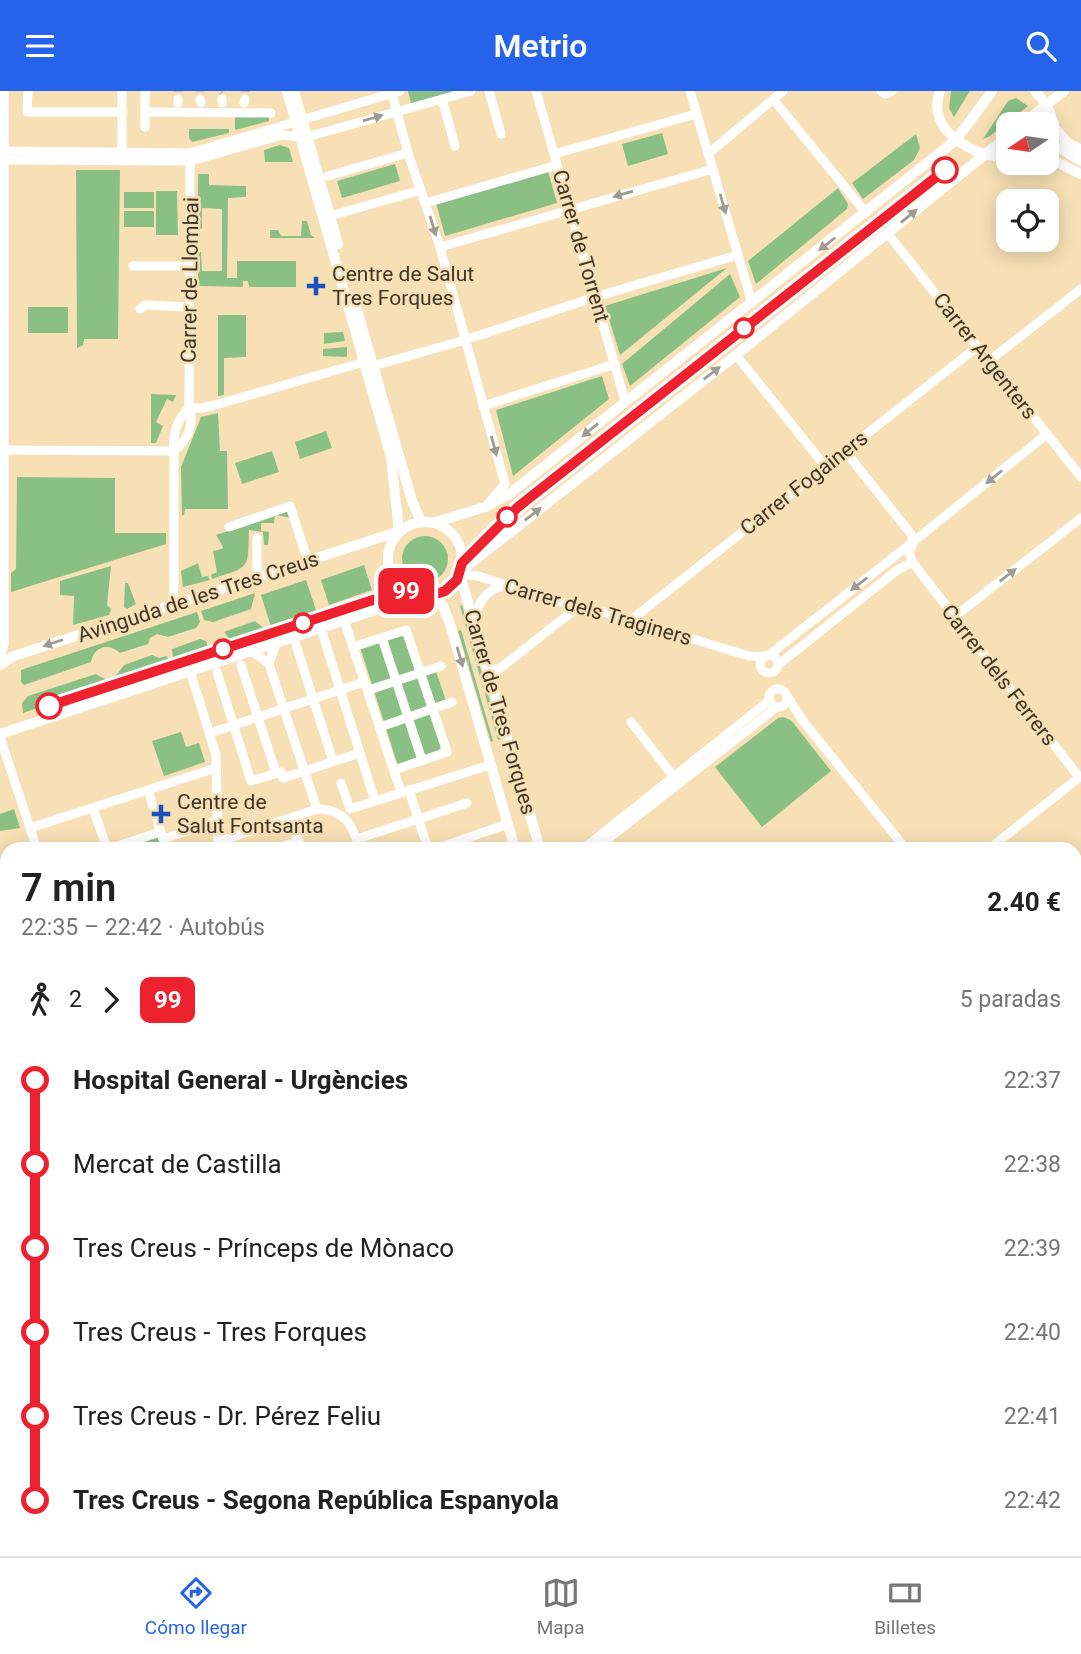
<!DOCTYPE html>
<html lang="es">
<head>
<meta charset="utf-8">
<style>
	:root { --surface:#fff; --page:#f6f6f6; --text:#222; --muted:#767676; --line:#e0e0e0; --accent:#2563eb }
	body { margin:0; font-family:Roboto,sans-serif; background:var(--page); color:var(--text); height:100vh; display:flex; flex-direction:column; font-size:26px; white-space:nowrap }
	* { box-sizing:border-box; margin:0 }
	p { font-size:23px; color:var(--muted) }
	.icon { flex:none; width:38px; height:38px; fill:none; stroke:currentColor; stroke-width:2; stroke-linecap:round; stroke-linejoin:round }
	.map { position:relative; flex:1; overflow:hidden }
	.side { position:absolute; left:0px; top:751px; width:1082px; height:716px; display:flex; flex-direction:column; background:var(--surface); border-radius:21px 21px 0 0; box-shadow:0 4px 18px #0003 }
	.side>* { flex:none }
	.badge { padding:0 14px; border-radius:10px; font-size:24px; line-height:46px }
	.needle { width:46px; rotate:257deg }
	.controls { position:absolute; left:996px; top:21px; display:grid; gap:14px }
	.controls a { display:grid; place-items:center; width:63px; height:63px; border-radius:14px; background:var(--surface); box-shadow:0 4px 18px #0003; font-size:35px }
	.map>.badge { position:absolute; translate:-50% -50%; box-shadow:0 0 0 4px #fff }
	.legs { display:flex; align-items:center; gap:10px; height:77px; padding:0 21px; font-size:23px }
	.legs p { margin-inline-start:auto }
	.summary { display:flex; align-items:center; justify-content:space-between; height:119px; padding:0 21px }
	h1 { font-size:38px; font-weight:600; line-height:52px }
	ul { padding:0 21px; list-style:none }
	li { display:flex; align-items:center; gap:24px; height:84px; font-size:26px }
	li i { display:grid; place-items:center; width:10px; height:100%; margin:0 9px; background:currentColor }
	li i::after { content:''; width:18px; height:18px; margin:-9px; border:5px solid; border-radius:50%; background:var(--surface) }
	li p { margin-inline-start:auto }
	li:first-child i { background:linear-gradient(#0000 50%,currentColor 0) }
	li:last-child i { background:linear-gradient(currentColor 50%,#0000 0) }
	header { display:flex; justify-content:space-between; align-items:center; height:91px; padding:0 21px; background:var(--accent); color:#fff; font-size:32px; font-weight:600 }
	.menu { display:flex; justify-content:space-around; align-items:center; height:98px; border-top:2px solid var(--line); background:var(--surface); font-size:19px; color:var(--muted) }
	.menu a { display:grid; justify-items:center; gap:4px }
	.menu .active { color:var(--accent) }
	.map>svg:first-child { display:block }
	.green { fill:#8bc085 }
	.water { fill:#6a9af6 }
	.lines { fill:none; stroke-linecap:round; stroke-linejoin:round }
	.stream { stroke:#6a9af6; stroke-width:2 }
	.minor-tunnel { stroke:#d2be98; stroke-width:9; stroke-dasharray:9 4.5; stroke-linecap:butt }
	.minor { stroke:#fff; stroke-width:9 }
	.major { stroke:#fff; stroke-width:10 }
	.highway { stroke:#fff; stroke-width:12 }
	.oneway { fill:#9f9a92 }
	.line-1-casing { stroke:#fff; stroke-width:16 }
	.line-1 { stroke:#ed222e; stroke-width:10 }
	.stop-1-dot { fill:#fff; stroke:#ed222e; stroke-width:3.5 }
	.poi-dot { fill:#1b51be; stroke:#f7e0b5; stroke-width:2.5 }
	.labels { text-anchor:middle; stroke-width:5; stroke-linejoin:round; paint-order:stroke }
	.street-label { font-size:21px; fill:#3f3625; stroke:#f7e0b5 }
	.poi-label { font-size:21px; fill:#3f3625; stroke:#f7e0b5; text-anchor:start }
</style>
</head>
<body>
<header><svg class="icon" aria-label="menu" viewBox="0 0 24 24"><path d="M4 6h16M4 12h16M4 18h16"/></svg>Metrio<svg class="icon" aria-label="search" viewBox="0 0 24 24"><circle cx="10" cy="10" r="6"/><path d="M15 15l6 6"/></svg></header>
<div class="map">
<svg width="1081" height="1465" viewBox="0 0 1081 1465">
	<rect width="100%" height="100%" fill="#f7e0b5"/>
	<g class="green">
		<path d="M408 0H464L412 17Z"/>
		<path d="M951 0H970L954 26 949 17Z"/>
		<path d="M1016 7 1028 15 990 45 983 48 1008 10Z"/>
		<path d="M235 24H269V30L235 39Z"/>
		<path d="M189 38H229V42L192 51 189 47Z"/>
		<path d="M662 42 668 63 628 75 622 53Z"/>
		<path d="M916 43 920 57 914 69 863 108 852 92Z"/>
		<path d="M280 54 289 57 293 71H265L264 59Z"/>
		<path d="M395 73 400 90 342 107 337 90Z"/>
		<path d="M76 79H120L118 248H84L83 254 77 257Z"/>
		<path d="M548 80 557 112 445 145 436 112Z"/>
		<path d="M198 83H209V94L246 95V106L228 107 227 187H237V170H296V196H249L248 190H243V196L198 195V161H201L202 180H222V118L202 117V138L198 137Z"/>
		<path d="M838 97 848 113 847 118 756 193 748 170Z"/>
		<path d="M156 100H177L178 144H156Z"/>
		<rect x="124" y="101" width="30" height="16"/>
		<rect x="124" y="120" width="30" height="16"/>
		<path d="M302 130H307L311 144 315 147H270V139H278L281 145H301Z"/>
		<path d="M727 177 620 264 605 215Z"/>
		<path d="M730 183 740 206 630 295 622 273Z"/>
		<rect x="28" y="216" width="40" height="26"/>
		<path d="M218 224H246V266L224 267V304L218 305Z"/>
		<path d="M343 241 345 250 324 253V242Z"/>
		<path d="M347 256V266L323 265V258Z"/>
		<path d="M602 285 609 308 513 385 496 319Z"/>
		<path d="M151 303 176 304 173 311 167 308 156 331 163 335 156 352H151Z"/>
		<path d="M218 322 220 360H227L228 418H185L184 424H182L181 376 201 326Z"/>
		<path d="M326 340 332 357 300 368 295 351Z"/>
		<path d="M272 360 279 381 242 393 235 372Z"/>
		<path d="M17 386 115 387V442H166V453L11 501V482L16 478Z"/>
		<path d="M289 420 292 427 275 424 274 432H261V440L269 441 268 454H264L263 441 249 439C248 480 250 475 212 488L211 484 217 481 213 460 222 458 223 456 216 444Z"/>
		<circle cx="425" cy="468" r="23"/>
		<path d="M198 472 202 486 208 485 210 489 183 496 181 480Z"/>
		<path d="M364 474 372 499 329 514 321 489Z"/>
		<path d="M111 475 107 514 111 518 109 524 73 534 74 505 60 504V490Z"/>
		<path d="M306 489 317 522 271 536 261 504Z"/>
		<path d="M125 492H128L136 513 127 518 124 516Z"/>
		<path d="M255 502 251 518 213 531 204 529 201 520Z"/>
		<path d="M462 514 501 648 498 649 460 515Z"/>
		<path d="M197 521 200 531 196 537 168 546 157 543 150 547 148 553 120 562C108 551 94 556 91 571L24 594 21 591V579Z"/>
		<path d="M255 530 269 541 233 552 224 541Z"/>
		<path d="M461 539 493 650 491 651 458 540Z"/>
		<path d="M401 544 404 545 441 656 438 660 398 675 360 556Z"/>
		<path d="M200 548 206 550 208 557 173 568 172 558Z"/>
		<path d="M152 564 159 567 167 565 169 573 23 622 22 612 28 605 96 583 105 588 115 586 124 574Z"/>
		<path d="M436 580 446 610 435 614 424 584Z"/>
		<path d="M783 626 791 629 831 680 762 736 715 676 778 627Z"/>
		<path d="M181 641 186 656 199 652 205 671 164 685 152 650Z"/>
		<path d="M14 718 20 737 0 740V723Z"/>
		<path d="M159 746 163 758H123Z"/>
		<path d="M1081 833V959L1078 1030 1075 1036 1074 838Z"/>
		<path d="M7 1139V1210L0 1188V1141Z"/>
		<path d="M7 1351V1379L0 1380V1354Z"/>
		<path d="M1076 1405 1081 1409 1078 1465H1012L1018 1460H1074Z"/>
	</g>
	<g class="water">
		<path d="M1081 1118V1344L1075 1350 1074 1124Z"/>
		<path d="M713 1460H950L944 1465H707Z"/>
	</g>
	<g class="lines">
		<g class="stream">
			<path d="M1032 1465 1038 1460"/>
			<path d="M1036 1465 1042 1460"/>
		</g>
		<g class="minor-tunnel">
			<path d="M222 0 223 1"/>
			<path d="M178 1V0"/>
			<path d="M200 1V0"/>
			<path d="M245 1V0"/>
		</g>
		<g class="minor">
			<path d="M28 0 27 21H123"/>
			<path d="M391 0 408 62 440 156 505 393 488 413"/>
			<path d="M489 0 501 43"/>
			<path d="M536 0 625 310"/>
			<path d="M690 0 752 212"/>
			<path d="M881 0 885 3 892 0"/>
			<path d="M178 8V12"/>
			<path d="M200 8 201 12"/>
			<path d="M442 8 455 55"/>
			<path d="M773 8 866 122"/>
			<path d="M222 12V8"/>
			<path d="M244 12 245 8"/>
			<path d="M145 21 271 22"/>
			<path d="M145 36V0"/>
			<path d="M0 60 190 62 400 0"/>
			<path d="M554 63 696 23"/>
			<path d="M708 63 783 0"/>
			<path d="M122 64V0"/>
			<path d="M2 69 191 70 282 44 303 46 314 44 471 0"/>
			<path d="M328 85 408 62"/>
			<path d="M426 112 557 74"/>
			<path d="M330 125 421 99"/>
			<path d="M888 143 1081 386"/>
			<path d="M440 156 713 78"/>
			<path d="M133 175H190"/>
			<path d="M140 218 145 214 190 216"/>
			<path d="M736 264 825 375"/>
			<path d="M989 270 1081 198"/>
			<path d="M483 315 615 273"/>
			<path d="M189 317H202L219 313 357 273 365 271 373 275 465 249 595 206 738 164"/>
			<path d="M189 317C177 328 172 344 174 360 187 350 195 333 189 317L190 65"/>
			<path d="M1047 343 913 451 909 462 913 472 1079 686"/>
			<path d="M0 359 174 360V496L172 514"/>
			<path d="M229 436 290 415 305 461"/>
			<path d="M460 483 478 485 578 516 584 515 749 565 764 566"/>
			<path d="M257 487V447"/>
			<path d="M954 526 1081 427"/>
			<path d="M344 529 401 701"/>
			<path d="M631 529 977 256"/>
			<path d="M475 533C476 514 485 498 504 495"/>
			<path d="M323 544 375 710"/>
			<path d="M382 547 422 669"/>
			<path d="M296 554 332 667"/>
			<path d="M353 556 406 539 447 661 394 679"/>
			<path d="M252 560 269 573 317 718"/>
			<path d="M769 564 913 451 911 443 845 360"/>
			<circle cx="769" cy="573" r="9"/>
			<path d="M0 568 4 554V0"/>
			<path d="M485 572 490 578H499L578 516"/>
			<path d="M269 573 276 552"/>
			<path d="M241 574 276 682"/>
			<path d="M778 574 896 480 912 471"/>
			<path d="M190 580 216 664 218 758"/>
			<path d="M217 581 251 690 281 681 283 687 360 662"/>
			<path d="M372 598 441 575"/>
			<circle cx="778" cy="607" r="9"/>
			<path d="M787 605 803 630 906 758"/>
			<path d="M631 631 677 690"/>
			<path d="M383 635 452 611"/>
			<path d="M216 640 364 591"/>
			<path d="M0 646 37 758"/>
			<path d="M341 692 350 718 490 674"/>
			<path d="M148 699 166 758"/>
			<path d="M409 699 428 758"/>
			<path d="M93 717 107 758"/>
			<path d="M291 727 301 758"/>
			<path d="M30 737 216 677"/>
			<path d="M163 748 217 730"/>
			<path d="M357 748 467 712"/>
			<path d="M218 751 317 718C345 719 352 733 360 758"/>
			<path d="M108 758 160 741"/>
			<path d="M274 758 299 750"/>
			<path d="M435 758 508 733"/>
			<path d="M583 758 770 609"/>
			<path d="M595 758 777 616"/>
			<path d="M989 758 1081 685"/>
			<path d="M0 997 7 995"/>
			<path d="M0 1098 3 1108"/>
			<path d="M0 1139 7 1136"/>
			<path d="M0 1200 7 1223"/>
			<path d="M0 1296 7 1318"/>
			<path d="M0 1387H7"/>
			<path d="M0 1415 7 1437"/>
			<path d="M14 1460 16 1465"/>
			<path d="M93 1460 95 1465"/>
			<path d="M195 1460 199 1465"/>
			<path d="M248 1460 250 1465"/>
			<path d="M331 1460 333 1465"/>
			<path d="M437 1460 438 1465"/>
			<path d="M108 1465 127 1460"/>
			<path d="M148 1465 149 1460"/>
			<path d="M373 1465 385 1460"/>
		</g>
		<g class="major">
			<path d="M287 0 391 366 399 440"/>
			<path d="M294 0 338 153"/>
			<path d="M940 0C925 40 975 67 1008 66"/>
			<path d="M1035 0C1049 15 1060 32 1046 51"/>
			<path d="M1022 33 1064 0"/>
			<path d="M1053 35 1068 52 1081 59"/>
			<path d="M1048 50 1081 70"/>
			<path d="M1046 66 1081 83"/>
			<path d="M357 219 412 410 421 430"/>
			<circle cx="425" cy="468" r="37"/>
			<path d="M433 432 485 416 508 404 956 49 992 0"/>
			<path d="M461 480 736 264 1008 45"/>
			<path d="M460 484 540 758"/>
			<path d="M433 505 443 515 451 536 515 758"/>
			<path d="M0 574 14 565 397 441"/>
			<path d="M0 643 418 505"/>
			<path d="M624 1465 628 1460"/>
		</g>
		<g class="highway">
			<path d="M1074 1068 1081 1063"/>
			<path d="M1074 1093 1081 1087"/>
			<path d="M1074 1377 1081 1371"/>
			<path d="M1074 1400 1081 1394"/>
			<path d="M611 1465 616 1460"/>
			<path d="M633 1465 638 1460"/>
			<path d="M645 1465 651 1460"/>
			<path d="M667 1465 673 1460"/>
			<path d="M980 1465 986 1460"/>
			<path d="M1001 1465 1008 1460"/>
		</g>
	</g>
	<defs><path id="oneway-solid" d="M-6-.8H1V-3.2L6.5 0L1 3.2V.8H-6Z" transform="scale(1.75)"/></defs>
	<g class="oneway">
		<use href="#oneway-solid" transform="translate(373 27) rotate(-16)"/>
		<use href="#oneway-solid" transform="translate(623 103) rotate(164)"/>
		<use href="#oneway-solid" transform="translate(723 113) rotate(74)"/>
		<use href="#oneway-solid" transform="translate(909 125) rotate(-39)"/>
		<use href="#oneway-solid" transform="translate(433 135) rotate(73)"/>
		<use href="#oneway-solid" transform="translate(827 153) rotate(142)"/>
		<use href="#oneway-solid" transform="translate(712 282) rotate(-38)"/>
		<use href="#oneway-solid" transform="translate(590 339) rotate(141)"/>
		<use href="#oneway-solid" transform="translate(494 355) rotate(75)"/>
		<use href="#oneway-solid" transform="translate(994 386) rotate(141)"/>
		<use href="#oneway-solid" transform="translate(533 423) rotate(-38)"/>
		<use href="#oneway-solid" transform="translate(1008 484) rotate(-38)"/>
		<use href="#oneway-solid" transform="translate(859 493) rotate(142)"/>
		<use href="#oneway-solid" transform="translate(53 552) rotate(162)"/>
		<use href="#oneway-solid" transform="translate(460 566) rotate(74)"/>
	</g>
	<g class="lines">
		<g class="line-1-casing">
			<path id="line-1" d="M49 615 385 505 404 499 427 506 445 500 457 489 462 472 518 416 945 79"/>
		</g>
		<use href="#line-1" class="line-1"/>
	</g>
	<g class="stop-1-dot">
		<circle cx="945" cy="79" r="12"/>
		<circle cx="744" cy="237" r="9"/>
		<circle cx="507" cy="426" r="9"/>
		<circle cx="303" cy="532" r="9"/>
		<circle cx="223" cy="558" r="9"/>
		<circle cx="49" cy="615" r="12"/>
	</g>
	<g class="poi-dot">
		<path d="M312.5 184.5h7v7h7v7h-7v7h-7v-7h-7v-7h7z"/>
		<path d="M157.5 712.5h7v7h7v7h-7v7h-7v-7h-7v-7h7z"/>
	</g>
	<g class="labels">
		<g class="street-label">
			<text transform="translate(581 155) rotate(74)" y="7">Carrer de Torrent</text>
			<text transform="translate(190 189) rotate(-89)" y="7">Carrer de Llombai</text>
			<text transform="translate(985 265) rotate(52)" y="7">Carrer Argenters</text>
			<text transform="translate(804 392) rotate(-38)" y="7">Carrer Fogainers</text>
			<text transform="translate(198 506) rotate(-18)" y="7">Avinguda de les Tres Creus</text>
			<text transform="translate(598 521) rotate(16)" y="7">Carrer dels Traginers</text>
			<text transform="translate(999 584) rotate(52)" y="7">Carrer dels Ferrers</text>
			<text transform="translate(500 621) rotate(74)" y="7">Carrer de Tres Forques</text>
		</g>
		<g class="poi-label">
			<text x="332" y="190">Centre de Salut<tspan x="332" dy="24">Tres Forques</tspan></text>
			<text x="177" y="718">Centre de<tspan x="177" dy="24">Salut Fontsanta</tspan></text>
		</g>
	</g>
</svg>
<div class="controls">
<a><svg class="needle" viewBox="-14 -14 28 28"><path d="M0-13l5 13h-10z" fill="#e53935"/><path d="M0 13l5-13h-10z" fill="#767676"/></svg></a>
<a><svg class="icon" aria-label="locate" viewBox="0 0 24 24"><circle cx="12" cy="12" r="6"/><path d="M12 2v4M12 18v4M2 12h4M18 12h4"/></svg></a>
</div>
<b class="badge" style="left:406px;top:500px;background:#ed222e;color:#fff">99</b>
<section class="side">
<div class="summary"><div><h1>7 min</h1><p>22:35 – 22:42 · Autobús</p></div><b>2.40 €</b></div>
<div class="legs"><svg class="icon" aria-label="walk" viewBox="0 0 24 24"><circle cx="13" cy="4" r="2"/><path d="M13 8l-2 6 4 7M11 14l-3 7M7 12l3-4h3l4 4"/></svg>2<svg class="icon" aria-label="forward" viewBox="0 0 24 24"><path d="M9 5l7 7-7 7"/></svg><b class="badge" style="background:#ed222e;color:#fff">99</b><p>5 paradas</p></div>
<ul>
<li><i style="color:#ed222e"></i><b>Hospital General - Urgències</b><p>22:37</p></li>
<li><i style="color:#ed222e"></i><span>Mercat de Castilla</span><p>22:38</p></li>
<li><i style="color:#ed222e"></i><span>Tres Creus - Prínceps de Mònaco</span><p>22:39</p></li>
<li><i style="color:#ed222e"></i><span>Tres Creus - Tres Forques</span><p>22:40</p></li>
<li><i style="color:#ed222e"></i><span>Tres Creus - Dr. Pérez Feliu</span><p>22:41</p></li>
<li><i style="color:#ed222e"></i><b>Tres Creus - Segona República Espanyola</b><p>22:42</p></li>
</ul>
</section>
</div>
<nav class="menu">
<a class="active"><svg class="icon" aria-label="directions" viewBox="0 0 24 24"><path d="M12 3l9 9-9 9-9-9zM9 14v-3h6M13 9l2 2-2 2"/></svg>Cómo llegar</a>
<a><svg class="icon" aria-label="map" viewBox="0 0 24 24"><path d="M3 6l6-2 6 2 6-2v14l-6 2-6-2-6 2zM9 4v14M15 6v14"/></svg>Mapa</a>
<a><svg class="icon" aria-label="tickets" viewBox="0 0 24 24"><path d="M3 7h18v10H3zM15 7v10"/></svg>Billetes</a>
</nav>
</body>
</html>
